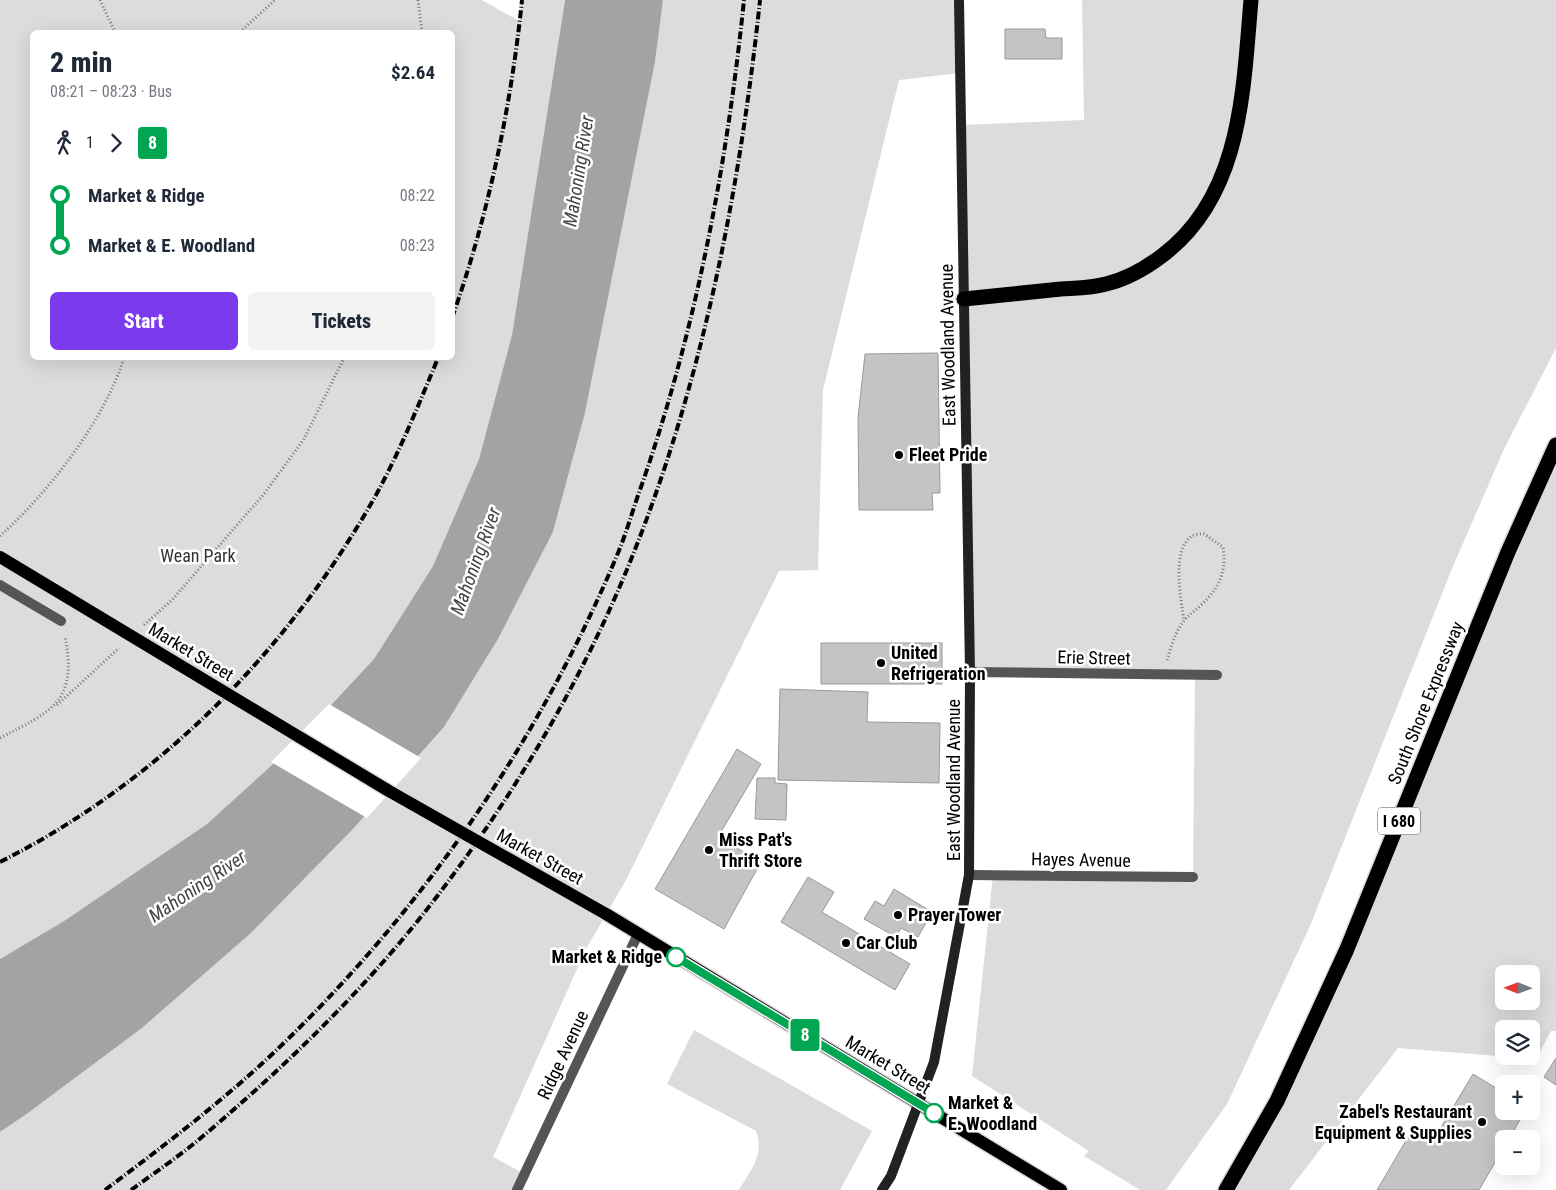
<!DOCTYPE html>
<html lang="en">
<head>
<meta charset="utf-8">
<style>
	:root { --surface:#fff; --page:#f2f2f3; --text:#1f2937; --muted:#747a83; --accent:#7c3aed }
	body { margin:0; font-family:"Roboto Condensed",sans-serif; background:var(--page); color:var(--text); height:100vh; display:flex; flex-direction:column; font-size:19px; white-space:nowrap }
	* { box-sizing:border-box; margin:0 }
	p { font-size:16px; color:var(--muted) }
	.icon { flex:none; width:28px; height:28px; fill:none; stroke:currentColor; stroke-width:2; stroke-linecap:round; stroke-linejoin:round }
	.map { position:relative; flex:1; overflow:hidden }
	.details { position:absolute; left:30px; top:30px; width:425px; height:330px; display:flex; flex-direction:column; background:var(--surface); border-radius:8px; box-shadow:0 5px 20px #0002 }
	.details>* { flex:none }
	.badge { padding:0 10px; border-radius:4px; font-size:18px; line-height:32px }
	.needle { width:32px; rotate:271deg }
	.fabs { position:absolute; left:1495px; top:965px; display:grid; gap:10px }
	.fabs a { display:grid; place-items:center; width:45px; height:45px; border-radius:8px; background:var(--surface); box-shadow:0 5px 20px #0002; font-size:25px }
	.map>.badge { position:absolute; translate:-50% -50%; box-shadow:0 0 0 2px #fff }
	.legs { display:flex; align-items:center; gap:8px; height:55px; padding:0 20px; font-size:16px }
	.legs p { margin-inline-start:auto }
	.overview { display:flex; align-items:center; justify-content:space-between; height:85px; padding:0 20px }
	h1 { font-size:28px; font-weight:800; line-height:38px }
	.primary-button { display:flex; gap:10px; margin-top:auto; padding:10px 20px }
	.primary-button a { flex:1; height:58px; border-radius:8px; background:var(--accent); color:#fff; font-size:20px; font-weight:800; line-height:58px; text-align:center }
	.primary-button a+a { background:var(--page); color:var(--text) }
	ul { padding:0 20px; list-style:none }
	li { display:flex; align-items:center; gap:18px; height:50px; font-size:19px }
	li i { display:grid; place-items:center; width:8px; height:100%; margin:0 6px; background:currentColor }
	li i::after { content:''; width:12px; height:12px; margin:-6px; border:4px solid; border-radius:50%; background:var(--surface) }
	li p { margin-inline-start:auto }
	li:first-child i { background:linear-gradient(#0000 50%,currentColor 0) }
	li:last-child i { background:linear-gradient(currentColor 50%,#0000 0) }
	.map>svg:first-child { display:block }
	.green { fill:#dcdcdc; fill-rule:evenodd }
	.water { fill:#a3a3a3 }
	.pier { fill:#fff }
	.building { fill:#c4c4c4; stroke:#999 }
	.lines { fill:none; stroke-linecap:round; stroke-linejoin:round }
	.primary-casing { stroke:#dbdbdb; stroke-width:15 }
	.motorway-casing { stroke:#dbdbdb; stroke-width:18 }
	.path { stroke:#777; stroke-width:3; stroke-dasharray:1 2.5; stroke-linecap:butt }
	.pedestrian { stroke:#555; stroke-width:10 }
	.minor { stroke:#555; stroke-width:10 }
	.secondary { stroke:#222; stroke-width:10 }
	.primary { stroke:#000; stroke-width:12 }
	.motorway { stroke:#000; stroke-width:15 }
	.rail { stroke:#000; stroke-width:4; stroke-dasharray:8 2.5 1 2.5; stroke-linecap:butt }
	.primary-bridge-casing { stroke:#dbdbdb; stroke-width:15; stroke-linecap:butt }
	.primary-bridge { stroke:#000; stroke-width:12 }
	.line-1-casing { stroke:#fff; stroke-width:11 }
	.line-1 { stroke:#00a651; stroke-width:8 }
	.poi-dot { fill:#000; stroke:#fff; stroke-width:2 }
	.stop-1-dot { fill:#fff; stroke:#00a651; stroke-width:2.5 }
	.labels { text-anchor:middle; stroke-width:5; stroke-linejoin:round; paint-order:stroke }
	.shield { fill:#fff; stroke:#4c4c4c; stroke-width:1 }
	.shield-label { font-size:16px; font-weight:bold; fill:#000 }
	.street-label { font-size:18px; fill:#000; stroke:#fff }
	.poi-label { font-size:18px; font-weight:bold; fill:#000; stroke:#fff; text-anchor:start }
	.park-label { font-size:18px; fill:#333; stroke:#fff }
	.stop-label { font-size:18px; font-weight:bold; fill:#000; stroke:#fff; text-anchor:end }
	.water-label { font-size:19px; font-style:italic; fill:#444; stroke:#fff }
</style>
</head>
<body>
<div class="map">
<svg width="1556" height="1190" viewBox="0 0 1556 1190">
	<rect width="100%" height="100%" fill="#fff"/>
	<g class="green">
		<path d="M0 0H482L519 21 522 0H565L512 335 479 459 433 566 374 659 293 746 207 824 64 921 0 959ZM32 32H452V358H32Z"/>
		<path d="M663 0H959L960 73 899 80 823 390 818 570 779 571 626 880 586 949 493 1157 525 1174 517 1190H0V1132L28 1113 142 1028 251 933 353 829 444 727 498 639 553 532 585 413 655 62Z"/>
		<path d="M1082 0H1556V348L1504 449 1451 571 1310 926 1227 1104 1166 1190H1140L1084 1156 1089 1151 972 1076 993 875 1193 877 1195 675 970 672 961 125 1084 120Z"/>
		<path d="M1556 445V1031H1551L1536 1059 1398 1048 1289 1190H1226L1277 1101ZM1504 974H1531V1001H1504ZM1504 1029H1531V1056H1504Z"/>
		<path d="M694 1030 872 1131 840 1190H739C751 1169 765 1155 756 1131L667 1084Z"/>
	</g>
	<path class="water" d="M565 0H663L655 62 585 413 553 532 498 639 444 727 353 829 251 933 142 1028 28 1113 0 1132V959L64 921 207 824 293 746 374 659 433 566 479 459 512 335Z"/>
	<path class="pier" d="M329 704 421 758 367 818 271 762Z"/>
	<g class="building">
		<path d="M1005 29H1045L1046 38H1062V59H1005Z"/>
		<path d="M938 353 940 493H932L933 510H859L858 418 865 354Z"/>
		<rect x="821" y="643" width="121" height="41"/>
		<path d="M780 689 868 692 867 722 940 723 939 783 778 780Z"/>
		<path d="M737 749 761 764 718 837 761 862 724 929 655 889Z"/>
		<path d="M757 778H775V783L787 784 786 820 755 819Z"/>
		<path d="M808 877 834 892 822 912 910 964 895 990 781 922Z"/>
		<path d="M894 889 932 912 918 937 901 928 896 937 864 919 875 901 884 906Z"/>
		<path d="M1556 1058V1085L1544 1077Z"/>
		<path d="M1473 1074 1504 1093V1111H1525L1509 1139H1504V1147L1479 1190H1377L1411 1132 1431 1144Z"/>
	</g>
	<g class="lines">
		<g class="primary-casing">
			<path id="primary" d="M606 914 1061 1190"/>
		</g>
		<g class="motorway-casing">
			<g id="motorway">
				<path d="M964 299C996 296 1029 292 1061 289 1076 288 1092 288 1106 284 1127 279 1146 268 1163 255 1242 195 1243 91 1251 0"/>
				<path d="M1226 1190 1277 1101 1347 949 1508 552 1556 445"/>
			</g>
		</g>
		<g class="path">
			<path d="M100 0 115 32"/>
			<path d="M418 0 422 32"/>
			<path d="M240 32 275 0"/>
			<path d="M0 536C49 492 104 421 124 358"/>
			<path d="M144 625 172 600 264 494 304 439 344 358"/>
			<path d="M1167 660C1171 647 1175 632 1184 621 1188 615 1195 611 1201 605 1219 589 1227 571 1223 547L1204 534C1200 534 1195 534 1192 536 1171 549 1181 600 1184 620"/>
			<path d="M57 705 119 648"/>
			<path d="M0 738C52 711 78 702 65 636"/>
		</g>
		<path class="pedestrian" d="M0 585 61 621"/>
		<g class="minor">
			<path d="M970 672 1217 675"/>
			<path d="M969 875 1193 877"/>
			<path d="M517 1190 638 934"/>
		</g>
		<path class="secondary" d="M882 1190 891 1176 934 1062 969 875 970 672 959 0"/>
		<use href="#primary" class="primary"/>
		<use href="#motorway" class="motorway"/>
		<g class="rail">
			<path d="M452 318C488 216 511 108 522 0"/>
			<path d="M0 862C159 782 289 650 376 495 400 451 419 404 438 358"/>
			<path d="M105 1190C169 1142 232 1094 289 1038 429 901 542 735 618 553 627 531 633 509 641 487 696 330 727 165 744 0"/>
			<path d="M131 1190C157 1171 184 1153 209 1131 297 1056 382 972 450 879 521 784 588 668 632 557 703 380 740 189 760 0"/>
		</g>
		<g class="primary-bridge-casing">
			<path id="primary-bridge" d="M0 557 389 791 606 914"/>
		</g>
		<use href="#primary-bridge" class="primary-bridge"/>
	</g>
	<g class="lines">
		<g class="line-1-casing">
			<path id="line-1" d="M676 957 934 1113"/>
		</g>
		<use href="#line-1" class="line-1"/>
	</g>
	<g class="poi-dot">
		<circle cx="899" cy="455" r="5"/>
		<circle cx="881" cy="663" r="5"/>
		<circle cx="709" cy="850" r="5"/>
		<circle cx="898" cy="915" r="5"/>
		<circle cx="846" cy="943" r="5"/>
		<circle cx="1482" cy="1122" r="5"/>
	</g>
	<g class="stop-1-dot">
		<circle cx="676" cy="957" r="9"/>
		<circle cx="934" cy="1113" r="9"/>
	</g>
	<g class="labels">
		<rect class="shield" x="1378" y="807.5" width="42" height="27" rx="4"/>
		<g class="shield-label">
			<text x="1399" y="827">I 680</text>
		</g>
		<g class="street-label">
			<text transform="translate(948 345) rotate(-91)" y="6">East Woodland Avenue</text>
			<text transform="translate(191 652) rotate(31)" y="6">Market Street</text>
			<text transform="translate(1094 658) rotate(1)" y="6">Erie Street</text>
			<text transform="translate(1426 703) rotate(-68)" y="6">South Shore Expressway</text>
			<text transform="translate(954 780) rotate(-90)" y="6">East Woodland Avenue</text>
			<text transform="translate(540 857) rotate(29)" y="6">Market Street</text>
			<text transform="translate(1081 860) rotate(1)" y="6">Hayes Avenue</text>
			<text transform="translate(563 1055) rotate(-65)" y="6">Ridge Avenue</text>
			<text transform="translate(888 1065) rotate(31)" y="6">Market Street</text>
		</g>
		<g class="poi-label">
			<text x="909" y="461">Fleet Pride</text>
			<text x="891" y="659">United<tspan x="891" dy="21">Refrigeration</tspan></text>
			<text x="719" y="846">Miss Pat's<tspan x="719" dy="21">Thrift Store</tspan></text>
			<text x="908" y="921">Prayer Tower</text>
			<text x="856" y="949">Car Club</text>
			<text x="1472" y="1118" text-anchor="end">Zabel's Restaurant<tspan x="1472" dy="21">Equipment &amp; Supplies</tspan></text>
		</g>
		<g class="park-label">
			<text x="198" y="562">Wean Park</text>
		</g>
		<g class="stop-label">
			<text x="662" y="963">Market &amp; Ridge</text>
			<text x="948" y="1109" text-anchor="start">Market &amp;<tspan x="948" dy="21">E. Woodland</tspan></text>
		</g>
		<g class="water-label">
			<text transform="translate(578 171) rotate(-81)" y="7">Mahoning River</text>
			<text transform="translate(475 561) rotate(-70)" y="7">Mahoning River</text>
			<text transform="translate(197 886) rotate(-34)" y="7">Mahoning River</text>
		</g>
	</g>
</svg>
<div class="fabs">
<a><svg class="needle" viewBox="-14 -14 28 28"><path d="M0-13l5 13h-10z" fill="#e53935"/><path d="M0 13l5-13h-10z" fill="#747a83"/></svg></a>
<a><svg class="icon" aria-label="layers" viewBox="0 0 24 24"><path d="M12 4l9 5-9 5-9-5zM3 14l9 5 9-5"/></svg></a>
<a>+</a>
<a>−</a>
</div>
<b class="badge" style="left:805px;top:1035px;background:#00a651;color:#fff">8</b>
<section class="details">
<div class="overview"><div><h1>2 min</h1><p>08:21 – 08:23 · Bus</p></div><b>$2.64</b></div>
<div class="legs"><svg class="icon" aria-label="walk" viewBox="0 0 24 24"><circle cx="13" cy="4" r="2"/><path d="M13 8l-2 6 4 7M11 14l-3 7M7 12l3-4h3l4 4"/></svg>1<svg class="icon" aria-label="forward" viewBox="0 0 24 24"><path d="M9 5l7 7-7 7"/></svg><b class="badge" style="background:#00a651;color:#fff">8</b></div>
<ul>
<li><i style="color:#00a651"></i><b>Market &amp; Ridge</b><p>08:22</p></li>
<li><i style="color:#00a651"></i><b>Market &amp; E. Woodland</b><p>08:23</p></li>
</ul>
<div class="primary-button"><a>Start</a><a>Tickets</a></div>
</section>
</div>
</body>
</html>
